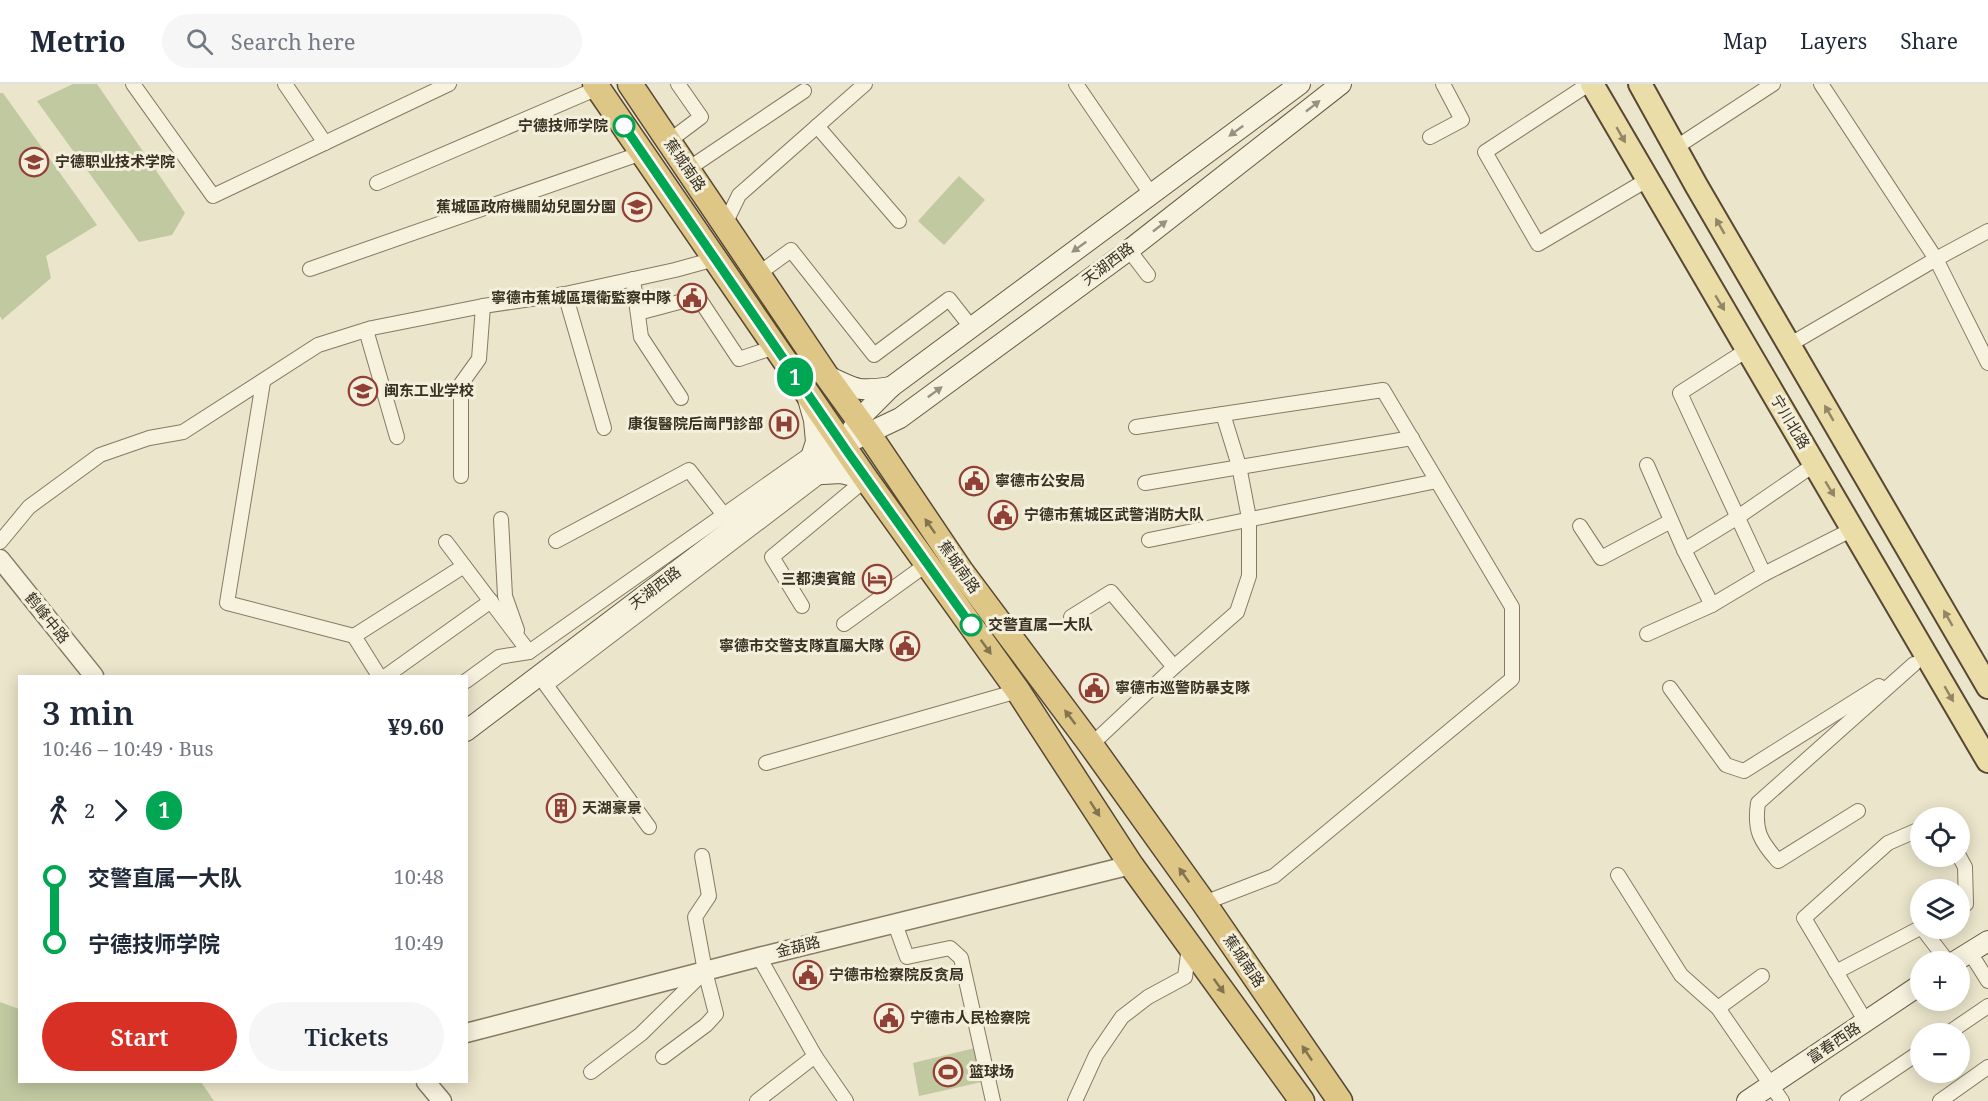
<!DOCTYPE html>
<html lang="en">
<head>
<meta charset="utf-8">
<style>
	:root { --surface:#fff; --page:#f6f6f7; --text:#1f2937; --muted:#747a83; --line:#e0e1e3; --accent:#d93025 }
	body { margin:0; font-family:"Noto Serif","Noto Sans SC",serif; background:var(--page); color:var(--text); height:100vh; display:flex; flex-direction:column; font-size:22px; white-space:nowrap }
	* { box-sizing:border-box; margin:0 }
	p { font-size:20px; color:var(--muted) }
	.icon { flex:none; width:33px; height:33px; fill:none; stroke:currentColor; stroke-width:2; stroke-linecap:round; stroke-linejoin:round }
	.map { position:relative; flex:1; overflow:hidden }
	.drawer { position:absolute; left:18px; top:591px; width:450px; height:408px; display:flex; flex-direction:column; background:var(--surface); border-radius:0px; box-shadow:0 3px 15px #0003 }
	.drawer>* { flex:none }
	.badge { padding:0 12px; border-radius:20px; font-size:21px; line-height:39px }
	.fabs { position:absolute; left:1910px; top:723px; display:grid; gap:12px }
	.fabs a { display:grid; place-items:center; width:60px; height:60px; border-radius:50%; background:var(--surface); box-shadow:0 3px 15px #0003; font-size:30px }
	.map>.badge { position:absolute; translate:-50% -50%; box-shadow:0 0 0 3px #fff }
	.legs { display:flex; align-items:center; gap:9px; height:66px; padding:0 24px; font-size:20px }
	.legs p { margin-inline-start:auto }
	.head { display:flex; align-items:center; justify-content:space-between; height:102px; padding:0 24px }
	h1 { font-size:33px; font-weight:600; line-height:45px }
	.cta { display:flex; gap:12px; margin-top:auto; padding:12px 24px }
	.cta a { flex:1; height:69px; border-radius:36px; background:var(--accent); color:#fff; font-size:24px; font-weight:600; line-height:69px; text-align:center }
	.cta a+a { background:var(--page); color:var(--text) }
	ul { padding:0 24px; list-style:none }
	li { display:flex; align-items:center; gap:21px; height:66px; font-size:22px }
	li i { display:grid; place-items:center; width:9px; height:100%; margin:0 8px; background:currentColor }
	li i::after { content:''; width:15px; height:15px; margin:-8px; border:4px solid; border-radius:50%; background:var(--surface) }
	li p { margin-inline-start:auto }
	li:first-child i { background:linear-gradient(#0000 50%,currentColor 0) }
	li:last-child i { background:linear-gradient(currentColor 50%,#0000 0) }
	header { display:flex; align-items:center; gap:36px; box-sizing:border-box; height:84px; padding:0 30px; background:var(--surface); border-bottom:2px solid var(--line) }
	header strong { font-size:28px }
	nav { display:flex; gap:33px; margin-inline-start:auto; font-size:21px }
	.search { width:420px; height:54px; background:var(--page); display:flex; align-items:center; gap:15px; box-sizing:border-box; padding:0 21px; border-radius:33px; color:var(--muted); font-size:22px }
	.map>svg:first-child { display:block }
	.green { fill:#c0c9a0 }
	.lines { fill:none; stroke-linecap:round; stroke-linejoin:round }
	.minor-casing { stroke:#877961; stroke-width:16 }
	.tertiary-casing { stroke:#877961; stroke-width:21 }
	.secondary-casing { stroke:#695b44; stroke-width:22 }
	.primary-casing { stroke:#564834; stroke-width:26 }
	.trunk-casing { stroke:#564834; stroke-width:27 }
	.minor { stroke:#f7f2de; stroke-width:14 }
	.tertiary { stroke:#f7f2de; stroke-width:18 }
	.secondary { stroke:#f7f2de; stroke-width:20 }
	.primary { stroke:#eadda8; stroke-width:22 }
	.trunk { stroke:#dec687; stroke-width:24 }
	.oneway { fill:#989180 }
	.oneway2 { fill:#928666 }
	.oneway3 { fill:#837450 }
	.line-1-casing { stroke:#fff; stroke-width:14 }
	.line-1 { stroke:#00a651; stroke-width:9 }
	.stop-1-dot { fill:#fff; stroke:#00a651; stroke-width:3 }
	.labels { text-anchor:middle; stroke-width:6; stroke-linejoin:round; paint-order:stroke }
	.stop-label { font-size:15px; font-weight:bold; fill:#393023; stroke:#f3efda; text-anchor:end }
	.poi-label { font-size:15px; font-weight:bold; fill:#393023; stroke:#f3efda; text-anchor:start }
	.street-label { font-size:15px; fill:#393023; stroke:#f3efda }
</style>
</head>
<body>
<header>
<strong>Metrio</strong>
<div class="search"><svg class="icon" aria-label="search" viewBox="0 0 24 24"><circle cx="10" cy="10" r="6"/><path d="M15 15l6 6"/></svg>Search here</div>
<nav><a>Map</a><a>Layers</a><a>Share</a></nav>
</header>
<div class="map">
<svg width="1988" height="1017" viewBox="0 0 1988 1017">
	<rect width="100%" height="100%" fill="#ebe5cb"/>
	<g class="green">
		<path d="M73 0H97L185 129 172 151 139 158 37 17Z"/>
		<path d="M0 9H3L97 141 46 172 51 194 2 236 0 232Z"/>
		<path d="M959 92 985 116 944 161 918 137Z"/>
		<path d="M0 918 19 925 20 998H201L214 1017H0Z"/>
		<path d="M975 964 982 998 919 1012 913 979Z"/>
	</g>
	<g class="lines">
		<g class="minor-casing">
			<g id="minor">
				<path d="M133 0 213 112 449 0"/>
				<path d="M285 0 325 59"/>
				<path d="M1076 0 1151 110"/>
				<path d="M1589 0 1485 68 1538 160 1647 96"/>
				<path d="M1821 0 1936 175 1988 279"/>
				<path d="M817 42 899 137"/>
				<path d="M1430 53 1462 36 1443 0"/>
				<path d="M669 57 701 33 678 0"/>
				<path d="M1675 64 1773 0"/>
				<path d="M688 85 804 7"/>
				<path d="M377 99 598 4"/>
				<path d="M725 140 739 111 865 0"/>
				<path d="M1129 166 1148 191"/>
				<path d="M310 185 642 69"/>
				<path d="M758 190 791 166 874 271 949 215 971 243"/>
				<path d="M633 195 641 253 681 314"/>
				<path d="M565 210 604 344"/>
				<path d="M638 229 698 213 739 275 775 263"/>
				<path d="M366 246 397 353"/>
				<path d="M1789 261 1936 175 1988 147"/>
				<path d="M1747 266 1680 309 1764 490 1853 445"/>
				<path d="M263 298 227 519 354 552"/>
				<path d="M1136 343 1383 306 1512 523V595L1274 792 1204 819"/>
				<path d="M1647 381 1684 466"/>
				<path d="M461 392V300L479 275 483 222"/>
				<path d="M1145 399 1412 354"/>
				<path d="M501 435 505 512 517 546"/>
				<path d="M1580 442 1601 474 1671 437"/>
				<path d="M1149 456 1437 397"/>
				<path d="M556 457 689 386 724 431"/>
				<path d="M0 458 29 423 100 371 149 354 183 348 318 261 372 244 483 222 565 210 675 186 715 175"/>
				<path d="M446 458 529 568 836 352"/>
				<path d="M1764 490 1712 521 1684 466 1738 433 1815 380"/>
				<path d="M802 522 772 473 866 395"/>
				<path d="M1071 533 1111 508 1174 583"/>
				<path d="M844 540 927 480"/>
				<path d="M1647 550 1712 521"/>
				<path d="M379 592 354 552 464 482"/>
				<path d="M386 592 491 517"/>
				<path d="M466 597 499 573 529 568"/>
				<path d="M1670 604 1726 681 1744 687 1879 602"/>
				<path d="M1091 661 1174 583 1237 528 1249 492V434L1239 382 1223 330"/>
				<path d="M766 679 1018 607"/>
				<path d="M1858 727 1778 777C1760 757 1754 746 1758 719L1914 580"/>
				<path d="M649 743 546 601 849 370"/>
				<path d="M702 772 709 812 695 833 705 887"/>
				<path d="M1959 772 1965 783 1966 820 1959 824"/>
				<path d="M1618 791 1681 891 1718 924 1782 1017"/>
				<path d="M895 840 907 873 950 864 961 874 993 1017"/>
				<path d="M1922 844 1948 878"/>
				<path d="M1969 867 1988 897"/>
				<path d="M759 873 815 972 846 1017"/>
				<path d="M1836 888 1920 844"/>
				<path d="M1718 924 1762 892"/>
				<path d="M1866 938 1804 834 1888 759 1920 745"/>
				<path d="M1947 950 1988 922"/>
				<path d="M591 988 641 950 705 887 716 930 706 941 663 973"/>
				<path d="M757 1017 815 972"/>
				<path d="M1075 1017 1096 971 1122 933 1148 913 1185 893 1189 863"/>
				<path d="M1847 1017 1920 968"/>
				<path d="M1940 1017 1988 983"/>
			</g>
		</g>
		<g class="tertiary-casing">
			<g id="tertiary">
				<path d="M0 475 94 592"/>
				<path d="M466 949 759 873 1131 781"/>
				<path d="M426 998 442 1017"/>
			</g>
		</g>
		<g class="secondary-casing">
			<g id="secondary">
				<path d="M828 292C856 306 859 308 891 303"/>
				<path d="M852 346 858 336 891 303 1300 0"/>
				<path d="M805 391 816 358 814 336 808 315"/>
				<path d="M805 391 841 389 866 395"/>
				<path d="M466 647 843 361 900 334 1129 166 1341 0"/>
				<path d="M1954 878 1988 857"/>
				<path d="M1747 1017 1920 901"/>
			</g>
		</g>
		<g class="primary-casing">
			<g id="primary">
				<path d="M1592 0 1988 677"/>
				<path d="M1640 0 1696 101 1988 603"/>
			</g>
		</g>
		<g class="trunk-casing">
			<g id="trunk">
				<path d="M595 0 866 395 1018 607 1131 781 1302 1017"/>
				<path d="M630 0 826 291 868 349 961 487 1091 661 1204 819 1340 1017"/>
			</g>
		</g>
		<use href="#minor" class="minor"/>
		<use href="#tertiary" class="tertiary"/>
		<use href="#secondary" class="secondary"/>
		<use href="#primary" class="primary"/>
		<use href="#trunk" class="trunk"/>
	</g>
	<defs><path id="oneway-solid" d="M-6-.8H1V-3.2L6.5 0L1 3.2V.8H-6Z" transform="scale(1.5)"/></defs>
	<g class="oneway">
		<use href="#oneway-solid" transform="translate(1313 22) rotate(-38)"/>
		<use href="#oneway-solid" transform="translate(1236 47) rotate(144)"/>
		<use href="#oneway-solid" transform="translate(1160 142) rotate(-38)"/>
		<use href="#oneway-solid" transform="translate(1079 163) rotate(144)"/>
		<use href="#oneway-solid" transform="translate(935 308) rotate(-36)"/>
	</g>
	<g class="oneway2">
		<use href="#oneway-solid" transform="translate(1621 51) rotate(60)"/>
		<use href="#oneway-solid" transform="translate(1720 142) rotate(-120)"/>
		<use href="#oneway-solid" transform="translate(1720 219) rotate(59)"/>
		<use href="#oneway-solid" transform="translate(1829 329) rotate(-120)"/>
		<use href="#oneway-solid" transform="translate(1830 405) rotate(59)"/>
		<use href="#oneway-solid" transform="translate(1948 534) rotate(-120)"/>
		<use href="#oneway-solid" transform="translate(1949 610) rotate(60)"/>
	</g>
	<g class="oneway3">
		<use href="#oneway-solid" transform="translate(930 442) rotate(-125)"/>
		<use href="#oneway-solid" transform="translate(986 563) rotate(54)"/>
		<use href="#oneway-solid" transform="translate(1070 633) rotate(-127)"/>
		<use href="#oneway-solid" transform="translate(1095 725) rotate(57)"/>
		<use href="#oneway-solid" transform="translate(1184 791) rotate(-125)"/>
		<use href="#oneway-solid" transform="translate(1219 902) rotate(54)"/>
		<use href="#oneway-solid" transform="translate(1307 969) rotate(-124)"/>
	</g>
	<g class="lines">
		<g class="line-1-casing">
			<path id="line-1" d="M624 42 849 370 971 541"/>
		</g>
		<use href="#line-1" class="line-1"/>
	</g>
	<defs>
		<g id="school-ring" transform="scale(1.5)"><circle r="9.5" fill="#f3efda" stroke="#914036" stroke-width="1.5"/><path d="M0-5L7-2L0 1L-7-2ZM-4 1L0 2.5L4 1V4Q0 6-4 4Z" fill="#914036"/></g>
		<g id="civic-ring" transform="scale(1.5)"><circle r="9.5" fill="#f3efda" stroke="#914036" stroke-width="1.5"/><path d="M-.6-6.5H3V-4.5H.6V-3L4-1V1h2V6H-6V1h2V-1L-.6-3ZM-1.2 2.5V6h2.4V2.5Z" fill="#914036"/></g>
		<g id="hospital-ring" transform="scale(1.5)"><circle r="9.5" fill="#f3efda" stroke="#914036" stroke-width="1.5"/><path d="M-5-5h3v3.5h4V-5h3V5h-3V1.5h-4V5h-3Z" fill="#914036"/></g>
		<g id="hotel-ring" transform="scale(1.5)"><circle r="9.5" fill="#f3efda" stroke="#914036" stroke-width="1.5"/><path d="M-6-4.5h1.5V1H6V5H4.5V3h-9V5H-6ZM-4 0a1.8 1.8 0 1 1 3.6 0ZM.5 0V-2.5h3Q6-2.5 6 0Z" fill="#914036"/></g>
		<g id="building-ring" transform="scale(1.5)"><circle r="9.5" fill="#f3efda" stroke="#914036" stroke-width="1.5"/><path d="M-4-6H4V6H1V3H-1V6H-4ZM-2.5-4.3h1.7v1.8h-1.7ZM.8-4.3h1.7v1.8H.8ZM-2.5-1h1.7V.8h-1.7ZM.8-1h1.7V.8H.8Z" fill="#914036"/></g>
		<g id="stadium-ring" transform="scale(1.5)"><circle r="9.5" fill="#f3efda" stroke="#914036" stroke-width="1.5"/><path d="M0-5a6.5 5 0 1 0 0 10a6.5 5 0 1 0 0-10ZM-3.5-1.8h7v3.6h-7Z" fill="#914036"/></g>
	</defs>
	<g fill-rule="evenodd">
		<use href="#school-ring" x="34" y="78"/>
		<use href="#school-ring" x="637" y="123"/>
		<use href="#civic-ring" x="692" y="214"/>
		<use href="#school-ring" x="363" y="307"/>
		<use href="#hospital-ring" x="784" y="340"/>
		<use href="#civic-ring" x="974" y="397"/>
		<use href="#civic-ring" x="1003" y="431"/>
		<use href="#hotel-ring" x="877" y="495"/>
		<use href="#civic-ring" x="905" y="562"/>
		<use href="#civic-ring" x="1094" y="604"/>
		<use href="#building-ring" x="561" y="724"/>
		<use href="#civic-ring" x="808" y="891"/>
		<use href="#civic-ring" x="889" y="934"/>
		<use href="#stadium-ring" x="948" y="988"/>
	</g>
	<g class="stop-1-dot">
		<circle cx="624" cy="42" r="10"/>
		<circle cx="971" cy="541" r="10"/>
	</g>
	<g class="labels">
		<g class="stop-label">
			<text x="608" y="47">宁德技师学院</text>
			<text x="988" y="546" text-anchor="start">交警直属一大队</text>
		</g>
		<g class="poi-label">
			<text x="55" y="83">宁德职业技术学院</text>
			<text x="616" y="128" text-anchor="end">蕉城區政府機關幼兒園分園</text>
			<text x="671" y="219" text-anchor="end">寧德市蕉城區環衛監察中隊</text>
			<text x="384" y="312">闽东工业学校</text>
			<text x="763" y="345" text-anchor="end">康復醫院后崗門診部</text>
			<text x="995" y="402">寧德市公安局</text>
			<text x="1024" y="436">宁德市蕉城区武警消防大队</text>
			<text x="856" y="500" text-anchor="end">三都澳賓館</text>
			<text x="884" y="567" text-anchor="end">寧德市交警支隊直屬大隊</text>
			<text x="1115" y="609">寧德市巡警防暴支隊</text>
			<text x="582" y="729">天湖豪景</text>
			<text x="829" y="896">宁德市检察院反贪局</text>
			<text x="910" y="939">宁德市人民检察院</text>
			<text x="969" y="993">篮球场</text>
		</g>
		<g class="street-label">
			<text transform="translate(685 81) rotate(56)" y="5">蕉城南路</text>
			<text transform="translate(1108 180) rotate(-37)" y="5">天湖西路</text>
			<text transform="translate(1790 338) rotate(59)" y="5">宁川北路</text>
			<text transform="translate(959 483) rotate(55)" y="5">蕉城南路</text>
			<text transform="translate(655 504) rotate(-37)" y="5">天湖西路</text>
			<text transform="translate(47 534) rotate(51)" y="5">鹤峰中路</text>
			<text transform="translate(798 863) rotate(-14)" y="5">金葫路</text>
			<text transform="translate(1244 877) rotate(56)" y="5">蕉城南路</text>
			<text transform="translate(1834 959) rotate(-34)" y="5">富春西路</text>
		</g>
	</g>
</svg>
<div class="fabs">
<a><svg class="icon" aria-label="locate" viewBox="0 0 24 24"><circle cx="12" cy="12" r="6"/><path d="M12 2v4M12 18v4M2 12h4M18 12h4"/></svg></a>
<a><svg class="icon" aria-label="layers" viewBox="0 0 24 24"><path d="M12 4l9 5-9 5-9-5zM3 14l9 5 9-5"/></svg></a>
<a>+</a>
<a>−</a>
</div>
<b class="badge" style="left:795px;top:293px;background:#00a651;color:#fff">1</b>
<section class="drawer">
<div class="head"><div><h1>3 min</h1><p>10:46 – 10:49 · Bus</p></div><b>¥9.60</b></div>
<div class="legs"><svg class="icon" aria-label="walk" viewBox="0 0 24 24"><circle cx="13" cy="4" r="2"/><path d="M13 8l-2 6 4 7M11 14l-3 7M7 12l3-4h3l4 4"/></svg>2<svg class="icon" aria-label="forward" viewBox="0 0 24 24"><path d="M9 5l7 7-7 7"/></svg><b class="badge" style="background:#00a651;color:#fff">1</b></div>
<ul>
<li><i style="color:#00a651"></i><b>交警直属一大队</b><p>10:48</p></li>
<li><i style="color:#00a651"></i><b>宁德技师学院</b><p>10:49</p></li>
</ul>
<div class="cta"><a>Start</a><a>Tickets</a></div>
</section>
</div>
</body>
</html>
